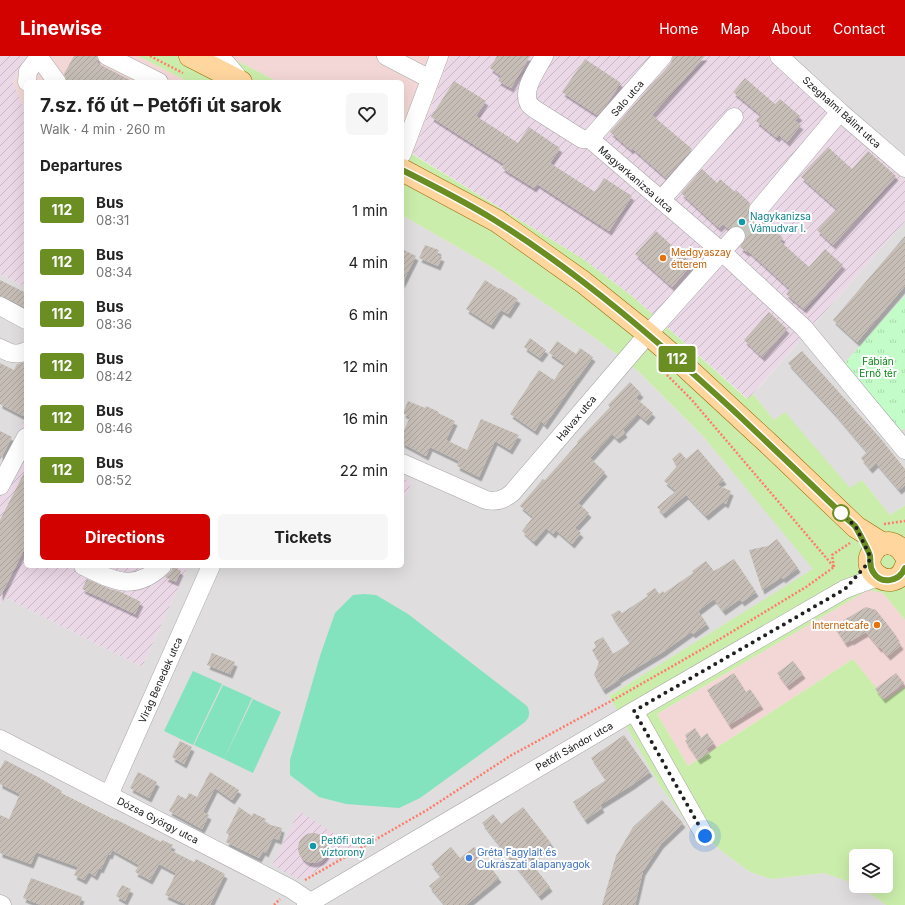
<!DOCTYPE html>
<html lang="en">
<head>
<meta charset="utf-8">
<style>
	:root { --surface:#fff; --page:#f6f6f6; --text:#222; --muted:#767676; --accent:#d10200 }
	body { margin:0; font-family:Inter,sans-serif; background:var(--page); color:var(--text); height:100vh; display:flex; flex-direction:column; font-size:15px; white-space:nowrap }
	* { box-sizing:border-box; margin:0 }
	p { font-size:13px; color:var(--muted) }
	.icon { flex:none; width:22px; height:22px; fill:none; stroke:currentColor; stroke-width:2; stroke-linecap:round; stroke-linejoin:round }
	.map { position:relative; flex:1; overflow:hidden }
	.panel { position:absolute; left:24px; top:24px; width:380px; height:488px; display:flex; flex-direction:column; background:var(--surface); border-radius:6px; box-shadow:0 4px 16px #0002 }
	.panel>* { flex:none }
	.badge { padding:0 8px; border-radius:3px; font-size:14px; line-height:26px }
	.fabs { position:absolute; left:849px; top:793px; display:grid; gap:8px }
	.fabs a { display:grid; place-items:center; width:44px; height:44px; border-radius:6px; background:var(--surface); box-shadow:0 4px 16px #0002; font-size:20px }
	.you { position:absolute; width:20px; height:20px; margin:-10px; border:3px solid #fff; border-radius:50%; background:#1a73e8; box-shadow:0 0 0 6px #1a73e833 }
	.map>.badge { position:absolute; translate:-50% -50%; box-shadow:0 0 0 2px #fff }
	h2 { padding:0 16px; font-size:15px; line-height:36px }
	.round { display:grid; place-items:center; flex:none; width:42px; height:42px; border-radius:6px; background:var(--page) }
	.summary { display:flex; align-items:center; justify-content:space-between; height:68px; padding:0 16px }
	h1 { font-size:19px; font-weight:700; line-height:30px }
	.primary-button { display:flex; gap:8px; margin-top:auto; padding:8px 16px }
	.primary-button a { flex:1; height:46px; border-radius:6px; background:var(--accent); color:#fff; font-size:16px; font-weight:700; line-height:46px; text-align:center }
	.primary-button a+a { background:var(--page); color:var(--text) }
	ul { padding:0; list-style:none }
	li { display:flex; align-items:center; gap:12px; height:52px; padding:0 16px }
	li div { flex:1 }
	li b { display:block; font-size:15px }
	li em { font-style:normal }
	li .badge { min-width:44px; font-weight:700; text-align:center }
	header { display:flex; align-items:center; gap:24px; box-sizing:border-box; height:56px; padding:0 20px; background:var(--accent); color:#fff }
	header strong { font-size:19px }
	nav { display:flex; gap:22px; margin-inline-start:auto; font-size:14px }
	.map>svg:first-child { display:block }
	.residential { fill:#dfdddd }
	.commercial { fill:#f2d7d6 }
	.industrial { fill:url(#industrial-furrows) }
	.grass { fill:#cbedab }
	.park { fill:url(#park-tufts) }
	.pitch { fill:#82e3be }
	.building { fill:url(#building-hatch); filter:url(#shadow) }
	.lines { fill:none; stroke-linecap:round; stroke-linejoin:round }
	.minor-tunnel { stroke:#c7c5bf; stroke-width:18; stroke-dasharray:18 9; stroke-linecap:butt }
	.minor-casing { stroke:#a7a7a7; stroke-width:19 }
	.major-casing { stroke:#9d6b00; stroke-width:23 }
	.path { stroke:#ff7b6a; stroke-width:2.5; stroke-dasharray:2 2; stroke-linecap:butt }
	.minor { stroke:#fff; stroke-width:18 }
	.major { stroke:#ffd69e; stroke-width:22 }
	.line-casing { stroke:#fff; stroke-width:9 }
	.line { stroke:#6b8e23; stroke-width:6 }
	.walk { stroke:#202020; stroke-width:4; stroke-dasharray:0 7.2 }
	.culture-dot { fill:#0f9aa8; stroke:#fff; stroke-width:1.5 }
	.food-dot { fill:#e8710a; stroke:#fff; stroke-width:1.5 }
	.stop-dot { fill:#fff; stroke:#6b8e23; stroke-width:2 }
	.shop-dot { fill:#3f7fe0; stroke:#fff; stroke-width:1.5 }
	.labels { text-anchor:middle; stroke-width:4; stroke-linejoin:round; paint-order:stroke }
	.street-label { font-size:10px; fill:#202020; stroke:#fff }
	.culture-label { font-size:10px; fill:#0d838f; stroke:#fff; text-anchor:start }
	.food-label { font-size:10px; fill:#c56008; stroke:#fff; text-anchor:start }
	.park-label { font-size:10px; fill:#078613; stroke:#fff }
	.shop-label { font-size:10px; fill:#366cbe; stroke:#fff; text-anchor:start }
</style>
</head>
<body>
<header>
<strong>Linewise</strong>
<nav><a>Home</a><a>Map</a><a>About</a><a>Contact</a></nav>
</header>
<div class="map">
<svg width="905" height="849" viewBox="0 0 905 849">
	<defs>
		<pattern id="industrial-furrows" width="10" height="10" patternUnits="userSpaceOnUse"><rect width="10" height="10" fill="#ebd8e7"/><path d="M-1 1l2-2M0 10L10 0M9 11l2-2" fill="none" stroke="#c9b9c6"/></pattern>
		<pattern id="park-tufts" width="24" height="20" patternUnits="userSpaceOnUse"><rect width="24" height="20" fill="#c3fcc8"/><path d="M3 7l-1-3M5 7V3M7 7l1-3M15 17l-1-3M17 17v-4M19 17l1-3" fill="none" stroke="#a7d8ac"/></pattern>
		<pattern id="building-hatch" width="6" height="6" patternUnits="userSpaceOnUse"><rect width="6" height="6" fill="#c6beb6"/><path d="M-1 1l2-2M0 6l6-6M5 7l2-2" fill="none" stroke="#aaa39c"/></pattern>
		<filter id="shadow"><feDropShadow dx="2.5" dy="4.5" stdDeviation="0" flood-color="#0004"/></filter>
	</defs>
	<rect width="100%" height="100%" fill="#f1eee7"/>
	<g class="residential">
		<path d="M765 0H905V124Z"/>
		<path d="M402 159 492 211 598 284 637 314 702 379 814 513 609 640 659 728 688 768 727 799 750 816 771 823 824 817 854 827 856 830H859L886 849H0V549L4 541 142 611 188 510H402V448L412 426 402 422Z"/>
		<path d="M905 165V239L842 310 900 375 905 372V449L890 459 862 424 850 433 785 357 774 364 753 338Z"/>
		<path d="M0 218 26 231V361L0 410Z"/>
	</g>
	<g class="commercial">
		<path d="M26 0H138L189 26H26V52L22 49 13 26Z"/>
		<path d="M228 0H450L413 98 402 92V26H278Z"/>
		<path d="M868 534 883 537 905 564V631L886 645 853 603 688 710 657 658Z"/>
	</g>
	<g class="industrial">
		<path d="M0 0H26L13 26 22 49 26 52V231L0 218Z"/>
		<path d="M450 0H765L905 124V165L748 343 633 241 583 203 413 98Z"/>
		<path d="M26 361V510H188L142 611 4 541 0 549V410Z"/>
		<path d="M402 422 412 426 402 448Z"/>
		<path d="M299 755 357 792 300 824 272 809Z"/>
	</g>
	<g class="grass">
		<path d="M138 0H228L278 26H189Z"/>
		<path d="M402 92 583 203 633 241 747 343 753 338 774 364 785 356 850 432 862 424 890 459 905 449V564L883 537 868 534 657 658 688 710 853 603 886 644 905 631V849H886L859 830H886V800H856V828L824 817 771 823 750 816 727 799 688 768 659 728 609 640 813 513 702 379 637 314 598 284 492 211 402 159Z"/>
	</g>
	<path class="park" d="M905 239V372L900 375 842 310Z"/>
	<g class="pitch">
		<path d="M364 538 376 539 408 558 527 650C530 656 530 661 525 666L420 742 399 752 346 748 319 741 290 719V704L320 600 335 557 353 539Z"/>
		<path d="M193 615 222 628 193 689 164 675Z"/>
		<path d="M223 629 252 642 224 703 194 689Z"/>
		<path d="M253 643 281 656 253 717 224 703Z"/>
	</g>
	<g class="building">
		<path d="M74 0H97L98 5 97 7 134 26H67L64 18Z"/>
		<path d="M497 0H530L511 32 498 25 501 20 490 12Z"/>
		<path d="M673 0H705L652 59 692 93 666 122 632 92 631 94 610 76 671 7Z"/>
		<path d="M585 3 621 27 606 49 597 59 562 36Z"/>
		<path d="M745 22 775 48 780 43 800 60 795 65 801 69 787 86 779 79 777 82 756 65 761 59 733 36Z"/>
		<path d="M454 25 486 45 476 60 518 87 529 71 560 92 550 107 595 136 604 122 632 140 609 175 537 128 534 132 502 112 504 108 431 61Z"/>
		<path d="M828 91 852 113 868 95 896 120 833 189 817 174 837 153 801 121Z"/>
		<path d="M702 113 717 127 720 123 735 136 736 134 750 147 748 153V158L752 162 756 164H761L766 161 773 167 770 170 783 182 780 185 809 211 825 193 843 209 804 253 786 238 790 233 748 195 746 196 740 191 746 182V176L743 172 738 170H732L728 173 723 168 719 172 681 137Z"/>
		<path d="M656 175 692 208 672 231 635 198Z"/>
		<path d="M905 180V230L857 286 833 264Z"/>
		<path d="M425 189 439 194 437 199 442 201 438 210 419 202Z"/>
		<path d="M402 193 416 200 402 228Z"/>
		<path d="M0 224 26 237V252L5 241 0 240Z"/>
		<path d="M485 224 499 233 500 232 518 243 508 258 501 254 491 269 466 253Z"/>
		<path d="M769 256 787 273 762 301 744 284Z"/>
		<path d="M530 282 546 294 540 302 524 291Z"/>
		<path d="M557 285 576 298 580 292 593 301 572 330 545 369 541 365 535 375 510 358 539 314 554 324 565 308 549 297Z"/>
		<path d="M802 295 881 383 905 413V429L899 434 876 407 870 413 861 402 867 396 835 358 788 307Z"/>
		<path d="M26 306V354L23 360 0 348V307L14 314 17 308Z"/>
		<path d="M630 326 641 337 636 342 653 357 646 365 638 358 623 374 625 377 617 383 612 378 590 402 605 416 578 447 589 457 575 472 581 477 572 488 556 474 553 478 546 472 534 486 522 475 533 461 520 450 543 423 545 424 578 387 577 386 610 351 608 349Z"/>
		<path d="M408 345 425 352 426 350 439 356 438 357 455 365 446 384 467 394 481 363 519 379 510 394 495 385 479 421 457 410 459 405 430 391 426 400 402 387V379L410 361 403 357Z"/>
		<path d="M0 375 12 381 0 404Z"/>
		<path d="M698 393 724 424 717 429 731 435 726 448 723 446 706 460 686 439 663 458 657 451 676 435 664 425 677 410 672 403 680 396 686 403Z"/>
		<path d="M26 413V490L0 541V464Z"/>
		<path d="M777 483 798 512 783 523 782 521 762 534 749 494 768 490Z"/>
		<path d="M734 503 756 536 742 546 740 543 723 555 714 543 698 555 707 568 693 578 691 576 663 596 618 623 619 624 603 634 594 619 599 606 592 594 596 591 594 586 603 581 613 598 630 587 611 559 619 554 622 557 648 540 646 538 655 532 659 538 663 535 664 537 693 517 692 515 706 505 714 515Z"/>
		<path d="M172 510 181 515 176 526 165 521 172 514Z"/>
		<path d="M87 523 110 533 121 536 141 546 135 558 82 533Z"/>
		<path d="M866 551 876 554 891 573 897 581 896 582 901 589 888 600 880 591 879 592 866 576 851 585V584L845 587 834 570Z"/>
		<path d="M212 597 235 606 230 618 207 609Z"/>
		<path d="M793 605 803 618 787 630 777 617Z"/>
		<path d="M734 617 746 636 750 633 761 649 729 669 707 634Z"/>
		<path d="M896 617 904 627 883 643 875 633Z"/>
		<path d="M695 672 701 682 707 677 714 687 706 693 709 697 698 704 685 685 687 683 685 679Z"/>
		<path d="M624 679 650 716 632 729 600 749 602 752 585 764 573 746 606 724 591 702Z"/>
		<path d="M180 685 192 691 184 708 172 701Z"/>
		<path d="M5 704 38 721 62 735 61 737 115 764V763L161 786 162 784 173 789 170 794 194 806 196 803 225 818 210 849H187L165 839 176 817 159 808 150 824 135 816 139 809 112 794 110 799 108 798 101 813 99 812 95 820 89 816 84 824 74 819 78 811 36 796 31 808 0 797V759L9 763 20 738 0 728V713Z"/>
		<path d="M138 716 157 726 149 742 130 732Z"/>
		<path d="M210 716 239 734 232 744 215 732 203 756 209 759 202 773 169 755 178 739 186 743 189 737 197 741Z"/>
		<path d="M662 744 683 767 661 788 643 815 635 849H602L616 800 633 771Z"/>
		<path d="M239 751 252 760 253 757 266 763 264 767 282 772 279 784 273 782 266 797 263 795 259 802 226 786 229 779 226 777Z"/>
		<path d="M523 751 551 787 529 804 550 831 539 840 482 767 493 758 501 768Z"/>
		<circle cx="313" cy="792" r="15"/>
		<path d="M451 791 460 802 474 791 499 822 466 849H445L429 830 441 820 431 808Z"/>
		<path d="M31 822 82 841 79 849H41L23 842Z"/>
		<path d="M122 829 131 833 125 845 116 840Z"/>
	</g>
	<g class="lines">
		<path class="minor-tunnel" d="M736 180 758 154"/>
		<g class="minor-casing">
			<g id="minor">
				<path d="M38 0 57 26"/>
				<path d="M107 0 159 26"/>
				<path d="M216 0 227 8 237 20"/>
				<path d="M386 0 430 23"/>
				<path d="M544 0C538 13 521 33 529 48 530 50 533 52 536 54L582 83H590L722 196 804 272 905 394"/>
				<path d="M779 0 840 56 905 112"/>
				<path d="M27 26 28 15 40 0"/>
				<path d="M590 83 663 0"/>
				<path d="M402 98 439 0"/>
				<path d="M661 144 734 61"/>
				<path d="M758 154 840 56"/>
				<path d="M0 250 26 264"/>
				<path d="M0 292C9 297 17 300 26 295"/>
				<path d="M402 407 486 444C497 446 503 444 512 437L648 278 736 180"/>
				<path d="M0 430 26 381"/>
				<path d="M83 510C113 524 133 537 162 510"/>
				<path d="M634 655 705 780"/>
				<path d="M0 683 291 833 315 849"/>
				<path d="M109 739 211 510"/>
				<path d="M0 848 2 849"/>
				<path d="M306 849 634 655 845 533 878 521"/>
			</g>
		</g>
		<g class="major-casing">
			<g id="major">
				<path d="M190 0 241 26"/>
				<path d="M402 114 497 165 583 226 648 278 677 303 769 388 856 471 883 488"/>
				<path d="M905 499C902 493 896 488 888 487 883 487 878 489 875 493 855 515 895 539 905 512"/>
			</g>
		</g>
		<g class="path">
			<path d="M150 0 183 17"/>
			<path d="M664 316 691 343 834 511"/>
			<path d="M884 468 905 465"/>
			<path d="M834 511 832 499 850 487"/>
			<path d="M305 824 427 754 510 700 622 639 720 583 806 531 834 511"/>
			<path d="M274 849 280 843"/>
		</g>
		<use href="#minor" class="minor"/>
		<use href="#major" class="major"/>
	</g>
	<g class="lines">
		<g class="line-casing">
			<path id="line" d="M402 114C434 130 466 146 496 165 582 219 659 286 733 354 771 390 808 425 845 461 848 464 852 467 855 470 857 473 870 497 870 500 871 506 869 510 873 516 881 529 899 526 905 512"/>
		</g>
		<use href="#line" class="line"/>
		<path class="walk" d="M705 780 634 655 845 533 869 506 870 500 856 471 841 457"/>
	</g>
	<g class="culture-dot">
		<circle cx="742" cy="166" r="4"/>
		<circle cx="313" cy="790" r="4"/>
	</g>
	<g class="food-dot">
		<circle cx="663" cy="202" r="4"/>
		<circle cx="877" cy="569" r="4"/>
	</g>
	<circle class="stop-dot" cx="841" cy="457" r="8"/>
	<circle class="shop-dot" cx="469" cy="802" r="4"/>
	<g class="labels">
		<g class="street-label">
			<text transform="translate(627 42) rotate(-49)" y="4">Salo utca</text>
			<text transform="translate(842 56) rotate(42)" y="4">Szeghalmi Bálint utca</text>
			<text transform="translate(636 123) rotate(41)" y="4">Magyarkanizsa utca</text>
			<text transform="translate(576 362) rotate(-50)" y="4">Halvax utca</text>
			<text transform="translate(160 624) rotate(-66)" y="4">Virág Benedek utca</text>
			<text transform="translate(574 690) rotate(-30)" y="4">Petőfi Sándor utca</text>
			<text transform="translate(158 764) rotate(27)" y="4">Dózsa György utca</text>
		</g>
		<g class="culture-label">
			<text x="750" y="164">Nagykanizsa<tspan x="750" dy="12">Vámudvar I.</tspan></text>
			<text x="321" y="788">Petőfi utcai<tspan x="321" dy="12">víztorony</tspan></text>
		</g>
		<g class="food-label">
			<text x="671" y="200">Medgyaszay<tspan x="671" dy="12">étterem</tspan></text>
			<text x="869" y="573" text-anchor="end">Internetcafe</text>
		</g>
		<g class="park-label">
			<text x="878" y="309">Fábián<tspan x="878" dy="12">Ernő tér</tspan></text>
		</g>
		<g class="shop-label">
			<text x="477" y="800">Gréta Fagylalt és<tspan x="477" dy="12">Cukrászati alapanyagok</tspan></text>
		</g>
	</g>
</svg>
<div class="fabs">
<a><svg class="icon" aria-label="layers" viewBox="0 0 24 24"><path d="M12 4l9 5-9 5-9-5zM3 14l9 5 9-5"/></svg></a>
</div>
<div class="you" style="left:705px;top:780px"></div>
<b class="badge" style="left:677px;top:303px;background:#6b8e23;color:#fff">112</b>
<section class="panel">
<div class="summary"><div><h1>7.sz. fő út – Petőfi út sarok</h1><p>Walk · 4 min · 260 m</p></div><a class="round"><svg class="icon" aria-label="heart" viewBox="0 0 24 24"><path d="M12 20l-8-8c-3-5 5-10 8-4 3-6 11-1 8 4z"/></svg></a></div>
<h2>Departures</h2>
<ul>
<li><span class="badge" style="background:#6b8e23;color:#fff">112</span><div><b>Bus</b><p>08:31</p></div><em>1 min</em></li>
<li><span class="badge" style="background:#6b8e23;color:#fff">112</span><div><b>Bus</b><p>08:34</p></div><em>4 min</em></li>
<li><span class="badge" style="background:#6b8e23;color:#fff">112</span><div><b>Bus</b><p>08:36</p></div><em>6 min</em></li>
<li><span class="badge" style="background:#6b8e23;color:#fff">112</span><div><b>Bus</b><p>08:42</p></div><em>12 min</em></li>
<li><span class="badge" style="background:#6b8e23;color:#fff">112</span><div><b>Bus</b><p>08:46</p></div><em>16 min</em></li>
<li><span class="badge" style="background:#6b8e23;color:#fff">112</span><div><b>Bus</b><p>08:52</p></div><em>22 min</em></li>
</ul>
<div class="primary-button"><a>Directions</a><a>Tickets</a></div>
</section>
</div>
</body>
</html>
